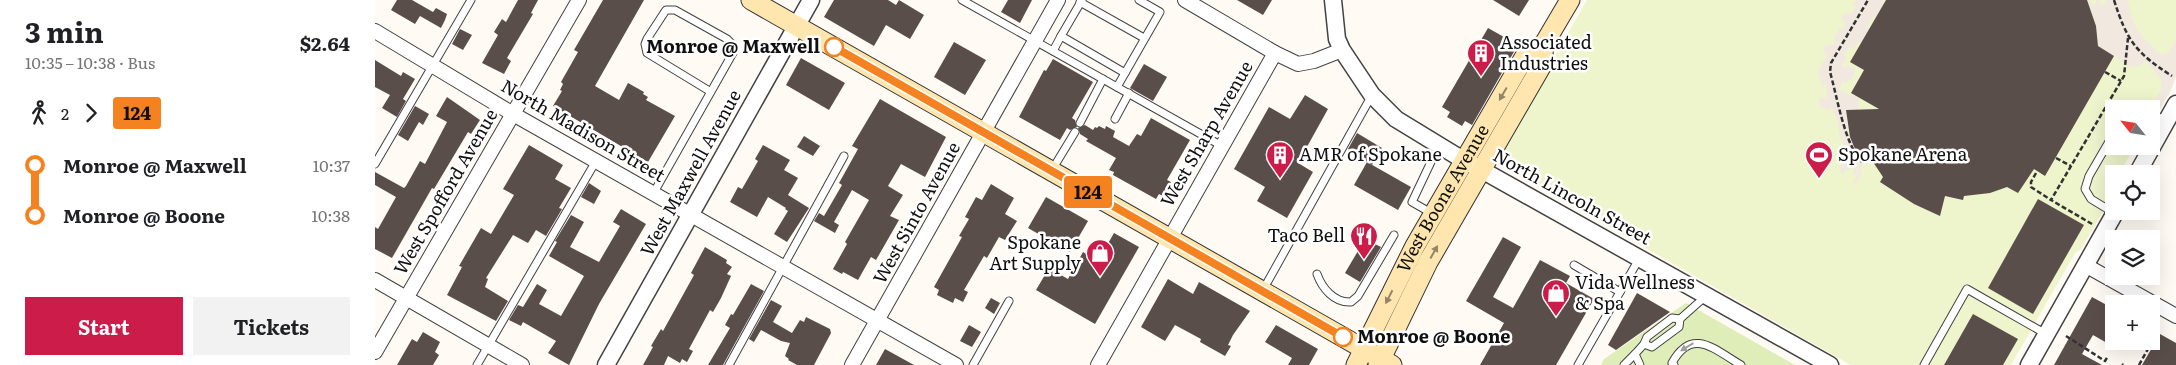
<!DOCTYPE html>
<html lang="en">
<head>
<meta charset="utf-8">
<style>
	:root { --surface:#fff; --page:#f2f2f2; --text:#202124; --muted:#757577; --accent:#cc1c49 }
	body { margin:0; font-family:Literata,serif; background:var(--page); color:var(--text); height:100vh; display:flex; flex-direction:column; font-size:19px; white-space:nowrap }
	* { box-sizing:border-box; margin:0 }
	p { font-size:16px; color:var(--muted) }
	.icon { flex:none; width:28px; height:28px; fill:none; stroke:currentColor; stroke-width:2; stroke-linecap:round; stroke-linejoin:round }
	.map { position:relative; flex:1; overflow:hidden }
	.panel { display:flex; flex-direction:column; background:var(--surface); width:375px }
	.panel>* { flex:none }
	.badge { padding:0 10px; border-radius:4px; font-size:18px; line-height:32px }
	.needle { width:32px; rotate:300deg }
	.tools { position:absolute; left:1730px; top:100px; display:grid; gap:10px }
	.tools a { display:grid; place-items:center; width:55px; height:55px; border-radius:0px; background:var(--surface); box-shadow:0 5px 20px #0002; font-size:25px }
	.map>.badge { position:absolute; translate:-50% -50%; box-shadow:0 0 0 2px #fff }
	.legs { display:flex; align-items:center; gap:8px; height:55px; padding:0 25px; font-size:16px }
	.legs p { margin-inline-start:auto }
	.headline { display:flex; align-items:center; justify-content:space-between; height:85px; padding:0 25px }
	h1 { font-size:28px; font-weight:700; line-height:38px }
	.cta { display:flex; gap:10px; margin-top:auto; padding:10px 25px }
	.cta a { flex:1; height:58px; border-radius:0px; background:var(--accent); color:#fff; font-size:20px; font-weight:700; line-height:58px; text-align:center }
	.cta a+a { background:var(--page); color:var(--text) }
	ul { padding:0 25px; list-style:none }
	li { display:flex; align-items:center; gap:18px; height:50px; font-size:19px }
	li i { display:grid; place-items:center; width:8px; height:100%; margin:0 6px; background:currentColor }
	li i::after { content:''; width:12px; height:12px; margin:-6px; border:4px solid; border-radius:50%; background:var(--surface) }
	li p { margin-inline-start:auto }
	li:first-child i { background:linear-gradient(#0000 50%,currentColor 0) }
	li:last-child i { background:linear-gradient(currentColor 50%,#0000 0) }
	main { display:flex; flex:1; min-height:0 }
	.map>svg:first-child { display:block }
	.green { fill:#dfedb9 }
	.pitch { fill:#eef4cc }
	.plaza { fill:#f1e9e0 }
	.building { fill:#5a4e4b }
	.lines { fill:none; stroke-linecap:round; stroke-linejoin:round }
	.service-casing { stroke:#434343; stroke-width:9 }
	.minor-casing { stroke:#434343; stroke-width:16 }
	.tertiary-casing { stroke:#434343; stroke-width:19 }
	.secondary-casing { stroke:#323232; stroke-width:21 }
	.path { stroke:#323232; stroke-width:2.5; stroke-dasharray:5 2.5; stroke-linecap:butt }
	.service { stroke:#fff; stroke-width:7 }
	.minor { stroke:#fff; stroke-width:14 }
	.tertiary { stroke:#fff; stroke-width:16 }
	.secondary { stroke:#ffe5ae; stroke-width:19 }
	.oneway { fill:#938567 }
	.oneway2 { fill:#9f9f9f }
	.line-1-casing { stroke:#fff; stroke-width:11 }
	.line-1 { stroke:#f58220; stroke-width:8 }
	.stop-1-dot { fill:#fff; stroke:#f58220; stroke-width:2.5 }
	.labels { text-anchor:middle; stroke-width:5; stroke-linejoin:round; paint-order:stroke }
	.poi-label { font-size:18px; fill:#101010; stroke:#fff; text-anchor:start }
	.stop-label { font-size:18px; font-weight:bold; fill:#101010; stroke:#fff; text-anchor:end }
	.street-label { font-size:18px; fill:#101010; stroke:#fff }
</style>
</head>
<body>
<main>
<section class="panel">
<div class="headline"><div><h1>3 min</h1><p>10:35 – 10:38 · Bus</p></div><b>$2.64</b></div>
<div class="legs"><svg class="icon" aria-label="walk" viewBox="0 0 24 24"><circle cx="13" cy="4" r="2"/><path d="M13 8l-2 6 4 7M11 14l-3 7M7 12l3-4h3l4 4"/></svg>2<svg class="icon" aria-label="forward" viewBox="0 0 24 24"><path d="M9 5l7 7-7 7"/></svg><b class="badge" style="background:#f58220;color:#111">124</b></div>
<ul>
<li><i style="color:#f58220"></i><b>Monroe @ Maxwell</b><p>10:37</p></li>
<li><i style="color:#f58220"></i><b>Monroe @ Boone</b><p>10:38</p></li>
</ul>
<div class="cta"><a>Start</a><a>Tickets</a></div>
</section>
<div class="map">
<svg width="1801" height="365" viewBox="0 0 1801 365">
	<rect width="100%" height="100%" fill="#fffaf3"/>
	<path class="green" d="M1311 303 1420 365H1226L1229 359Z"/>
	<path class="pitch" d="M1212 0H1801V76L1796 90 1776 124V109H1739V146H1760L1744 174H1739C1739 183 1733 192 1735 199L1706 249 1700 253 1636 365H1476L1125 165 1124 154Z"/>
	<g class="plaza">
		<path d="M1481 0H1508L1507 2 1509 3 1501 18 1498 16 1492 28 1494 29 1486 43 1483 42 1479 49 1474 47 1469 56 1472 58 1467 65 1471 68 1473 65 1480 69 1479 72 1480 73 1476 80 1474 79 1471 83 1468 82 1464 90 1484 98 1483 110 1471 111 1475 137 1482 154 1490 150 1500 165 1488 163 1484 170 1487 172 1481 184 1478 182 1482 176 1478 173 1479 167 1476 166 1474 170 1471 169 1467 175 1466 172 1464 165 1466 166 1469 161 1472 163 1473 160 1470 159 1473 155 1465 136 1462 117 1458 112 1459 110 1457 108 1451 111 1450 108 1445 107 1444 98H1450L1453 93 1451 91V85L1449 84 1447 88 1443 71 1452 56 1448 51 1451 45H1458L1461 39 1459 38 1464 29 1467 30 1470 24 1467 19 1470 13H1477L1480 7 1478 5Z"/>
		<path d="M1712 0H1715L1717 5 1722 3 1721 0H1726L1724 1 1727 5 1731 3 1730 0H1752L1759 24 1766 35 1782 52 1786 54 1794 52 1801 41V76L1796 90 1776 123V109L1786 90V79L1771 61 1762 67 1754 66 1723 46 1721 26Z"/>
	</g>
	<g class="building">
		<path d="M22 0H37L58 12 61 8 72 14 70 20 66 28 45 16 40 24 16 10Z"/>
		<path d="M143 0H163L156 13 158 14 132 58 136 61 129 74 107 63 123 35 119 32 127 19 131 22Z"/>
		<path d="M228 0H269L220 86 244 100 253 83 269 92 268 94 273 97 271 100 300 116 273 162 178 106 187 91 185 90 188 84 186 82 203 52 199 50Z"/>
		<path d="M459 0H513L521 5 524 0 549 15 535 39 511 25 499 46 449 17Z"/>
		<path d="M633 0H657L645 23 626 12Z"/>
		<path d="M862 0H897L888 15Z"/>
		<path d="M1118 0H1154L1144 16Z"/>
		<path d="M1511 0H1712L1721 26 1723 46 1739 56 1670 176 1659 169 1643 193 1632 187 1615 193 1589 196 1588 200 1570 196 1565 216 1539 204 1505 182 1508 177 1490 150 1482 154 1475 137 1471 110 1504 109 1476 93 1489 70 1475 62Z"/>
		<path d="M1113 28 1145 46 1140 50 1097 125 1090 121 1087 126 1072 117 1075 112 1067 107Z"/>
		<path d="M85 29 97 35 88 50 77 44Z"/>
		<path d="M579 42 611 60 590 95 559 77Z"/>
		<path d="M426 58 470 83 454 110 411 85Z"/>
		<path d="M678 59 718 82 697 118 700 120 702 127 695 130 692 128 685 140 644 117 669 70 671 71Z"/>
		<path d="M0 60 26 76 28 72 40 79 28 99 31 101 22 117 7 108 15 95 0 87Z"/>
		<path d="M769 64 792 77 778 101 755 88Z"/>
		<path d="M930 95 953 109 923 163 938 172 912 218 882 201 890 187 859 169 894 107 915 119Z"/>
		<path d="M72 97 105 120 96 134 93 132 59 189 57 188 17 258 0 249V227L3 229 21 197 0 185V172L29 188 31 186 45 161 50 164 72 122 61 116Z"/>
		<path d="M505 99 571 137 550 177 526 164 513 186 528 195 515 216 524 220 501 260 496 257 483 280 468 272 467 274 458 269 472 244 470 242 494 200 477 190 459 222 464 225 460 233 439 221 444 213 449 216 467 185 464 183 483 149 477 146Z"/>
		<path d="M40 106 54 114 48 125 44 122 33 141 23 135Z"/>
		<path d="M776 118 815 140 792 180 796 182 788 196 784 194 781 199 738 175 739 172 734 170 741 158 711 141 713 139 705 134 703 128 710 125 718 130 720 127 722 128 724 126 730 129 731 126 740 131 738 137 754 146 762 134 766 136Z"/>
		<path d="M982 133 1007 148 997 165 973 149Z"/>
		<path d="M429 136 445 146 438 156 422 147Z"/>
		<path d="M154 145 188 165 180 179 196 188 184 208 187 209 171 236 161 230 153 243 138 235 111 278 113 279 110 287 133 301 121 321 72 295 87 267 84 266 106 228 116 234 139 195 128 189Z"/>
		<path d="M388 145 415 160 409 170 423 178 413 195 434 208 412 242 399 234 413 211 410 209 411 208 393 197 382 217 355 202 363 187 367 189 383 161 380 159Z"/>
		<path d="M992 162 1036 187 1023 210 979 185Z"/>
		<path d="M214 183 226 191 219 204 206 197Z"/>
		<path d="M616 184 639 198 630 214 642 221 630 240 624 237 612 258 609 256 589 290 593 292 588 302 580 298 578 303 562 295 564 290 559 287 587 237 584 236 594 219 590 217 601 197 607 200Z"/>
		<path d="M671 197 713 221 695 252 653 228Z"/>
		<path d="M1663 199 1709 225 1658 314 1613 288Z"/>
		<path d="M246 209 271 224 224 304 194 365 173 353 181 341 148 322 146 326 134 320 143 305 148 307 162 284 172 290 164 304 186 316 209 276 174 256 182 242 180 241 196 215 209 222 195 247 224 262 245 226 238 222Z"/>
		<path d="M739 233 764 247 720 324 661 290 674 268 693 279 708 252 723 261Z"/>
		<path d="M1128 237 1146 247 1118 297 1138 308 1165 260 1195 276 1191 283 1219 299 1181 365H1105L1129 323 1091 301Z"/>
		<path d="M990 239 1006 247 985 282 970 273Z"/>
		<path d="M330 247 352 260 351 263 357 267 352 274 356 276 346 298 338 312 335 310 314 349 318 351 312 362 307 359 305 363 293 356 289 365H268L278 347 276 346 286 329 288 331 319 275 316 273Z"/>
		<path d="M793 279 818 294 824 282 875 311 858 335 853 345 856 346 850 356 825 342 826 339 800 325 790 341 766 327Z"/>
		<path d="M376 284 389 291 348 365H333L355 328 350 325 356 314 358 315Z"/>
		<path d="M1262 293 1295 312 1241 350 1233 345Z"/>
		<path d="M1717 297 1739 309V347L1718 335 1707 354 1727 365H1679Z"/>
		<path d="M616 298 625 303 619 314 610 308Z"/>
		<path d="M396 300 407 306 398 322 417 333 425 320 429 322 431 317 455 329 456 333 439 365H422L413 360 414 359 410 356 415 343 406 341 386 330 379 342 374 339Z"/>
		<path d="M1598 314 1643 339 1628 365H1569Z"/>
		<path d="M594 325 606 332 597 347 585 341Z"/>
		<path d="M901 325 943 349 934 365H913L917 358 890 342Z"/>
		<path d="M48 332 65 342 60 352 64 355 58 365H22L37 339 42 342Z"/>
		<path d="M1785 334 1801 343V365H1767Z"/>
		<path d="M510 349 539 365H501Z"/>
	</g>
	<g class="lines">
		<g class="service-casing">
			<g id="service">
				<path d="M587 0 847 146"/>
				<path d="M707 0 686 36 750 73"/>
				<path d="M705 2 769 38"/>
				<path d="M678 51 686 36"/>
				<path d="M742 87 785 12 764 0"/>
				<path d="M1753 109 1759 106 1768 109"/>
				<path d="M1776 113 1791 121"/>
				<path d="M740 119 754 93"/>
				<path d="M705 123 728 79"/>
				<path d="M1739 133 1714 176 1710 189 1716 199 1739 213"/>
				<path d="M0 164 96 0"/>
				<path d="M677 170 700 132"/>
				<path d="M278 194 359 51V46L352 39 300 10H291L272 39 270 44 272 53 336 92"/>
				<path d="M1058 214 1037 202 1064 145"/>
				<path d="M1199 265 1245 292"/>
				<path d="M942 274C947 288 959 303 976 302L983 296 1019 235"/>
				<path d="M888 290 997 95"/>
				<path d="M1269 344 1277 347 1304 327 1305 319 1332 295"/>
				<path d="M102 365 221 161"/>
				<path d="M354 365 469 156"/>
				<path d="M598 365 634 301"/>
				<path d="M1203 365 1264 259"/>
				<path d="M1249 365 1260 354"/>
				<path d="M1265 365 1260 354 1269 344 1272 337 1297 318 1305 319"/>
				<path d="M1299 365 1297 363C1317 326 1340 350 1366 365"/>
				<path d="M1549 365 1592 289 1671 334"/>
			</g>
		</g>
		<g class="minor-casing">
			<g id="minor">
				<path d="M810 0 900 53 923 64 939 61 967 50"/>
				<path d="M0 31 138 114 581 365"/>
				<path d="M1710 265 1801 316"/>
				<path d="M0 280 147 365"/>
				<path d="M0 352 204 0"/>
				<path d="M477 365 683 0"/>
				<path d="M723 365 900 53"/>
			</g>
		</g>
		<g class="tertiary-casing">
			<g id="tertiary">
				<path d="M958 0 962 39 967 50 997 95 1021 119 1080 155 1455 365"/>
				<path d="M1762 174 1801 104"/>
				<path d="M231 365 436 0"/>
				<path d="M1654 365 1741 211"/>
			</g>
		</g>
		<g class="secondary-casing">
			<g id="secondary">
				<path d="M376 0 1017 365"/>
				<path id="s1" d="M981 365 1040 246 1150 56 1169 44"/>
				<path d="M1003 365 1053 262 1167 65 1169 44 1195 0"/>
			</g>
		</g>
		<g class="path">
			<path d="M1739 0C1752 41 1761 53 1797 76"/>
			<path d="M1730 72 1746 81"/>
			<path d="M1681 158 1696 166"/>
			<path d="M1487 162C1470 146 1462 96 1455 72L1456 63 1493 0"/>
			<path d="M1661 173 1656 182V187L1676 200"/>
			<path d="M1717 224 1676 200 1749 76 1753 38"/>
			<path d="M1691 336 1730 361 1733 356"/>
			<path d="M1747 364 1748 365"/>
			<path d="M1764 365 1783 331"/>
		</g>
		<use href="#service" class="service"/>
		<use href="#minor" class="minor"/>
		<use href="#tertiary" class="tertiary"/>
		<use href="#secondary" class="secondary"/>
	</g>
	<defs><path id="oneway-solid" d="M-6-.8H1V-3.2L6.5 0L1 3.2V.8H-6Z" transform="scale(1.25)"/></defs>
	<g class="oneway">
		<use href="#oneway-solid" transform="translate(1128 94) rotate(120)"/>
		<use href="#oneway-solid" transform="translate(1059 252) rotate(-61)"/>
		<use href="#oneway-solid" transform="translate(1014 297) rotate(117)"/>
	</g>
	<use class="oneway2" href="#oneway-solid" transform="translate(1312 347) rotate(149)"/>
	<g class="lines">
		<g class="line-1-casing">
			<path id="line-1" d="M459 47 968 337"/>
		</g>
		<use href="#line-1" class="line-1"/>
	</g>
	<defs>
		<g id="building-pin" transform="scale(1.4375)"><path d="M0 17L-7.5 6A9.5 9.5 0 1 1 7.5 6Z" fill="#cc1c49" stroke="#fff"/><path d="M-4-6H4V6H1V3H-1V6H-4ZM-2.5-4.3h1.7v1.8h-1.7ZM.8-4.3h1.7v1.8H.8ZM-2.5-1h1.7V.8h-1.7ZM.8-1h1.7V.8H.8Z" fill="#fff"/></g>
		<g id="stadium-pin" transform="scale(1.4375)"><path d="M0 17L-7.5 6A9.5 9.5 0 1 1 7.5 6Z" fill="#cc1c49" stroke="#fff"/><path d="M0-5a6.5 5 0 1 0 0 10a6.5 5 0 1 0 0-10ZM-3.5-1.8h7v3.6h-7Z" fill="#fff"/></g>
		<g id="restaurant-pin" transform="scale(1.4375)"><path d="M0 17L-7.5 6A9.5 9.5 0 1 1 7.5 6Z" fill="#cc1c49" stroke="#fff"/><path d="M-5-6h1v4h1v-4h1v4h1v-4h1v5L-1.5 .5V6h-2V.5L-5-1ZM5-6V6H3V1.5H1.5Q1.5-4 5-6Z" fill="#fff"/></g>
		<g id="shop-pin" transform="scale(1.4375)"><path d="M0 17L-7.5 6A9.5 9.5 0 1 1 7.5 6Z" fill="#cc1c49" stroke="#fff"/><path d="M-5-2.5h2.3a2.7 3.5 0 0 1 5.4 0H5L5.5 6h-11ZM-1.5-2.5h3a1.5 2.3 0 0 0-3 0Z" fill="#fff"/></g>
	</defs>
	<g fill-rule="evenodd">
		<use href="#building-pin" x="1106" y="53"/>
		<use href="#building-pin" x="905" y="155"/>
		<use href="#stadium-pin" x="1444" y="155"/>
		<use href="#restaurant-pin" x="989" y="236"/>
		<use href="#shop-pin" x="725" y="253"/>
		<use href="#shop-pin" x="1181" y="293"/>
	</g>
	<g class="stop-1-dot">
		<circle cx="459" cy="47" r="9"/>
		<circle cx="968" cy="337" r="9"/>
	</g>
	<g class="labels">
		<g class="poi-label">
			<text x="1125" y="49">Associated<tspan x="1125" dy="21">Industries</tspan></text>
			<text x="924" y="161">AMR of Spokane</text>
			<text x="1463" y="161">Spokane Arena</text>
			<text x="970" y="242" text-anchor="end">Taco Bell</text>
			<text x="706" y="249" text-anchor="end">Spokane<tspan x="706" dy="21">Art Supply</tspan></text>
			<text x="1200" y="289">Vida Wellness<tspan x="1200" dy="21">&amp; Spa</tspan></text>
		</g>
		<g class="stop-label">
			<text x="445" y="53">Monroe @ Maxwell</text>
			<text x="982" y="343" text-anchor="start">Monroe @ Boone</text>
		</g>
		<g class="street-label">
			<text transform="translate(208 131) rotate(30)" y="6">North Madison Street</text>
			<text transform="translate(832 134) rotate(-60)" y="6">West Sharp Avenue</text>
			<text transform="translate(316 173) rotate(-61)" y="6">West Maxwell Avenue</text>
			<text transform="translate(71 192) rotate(-60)" y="6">West Spofford Avenue</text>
			<text transform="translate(1197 197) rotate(29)" y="6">North Lincoln Street</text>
			<text dy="6" stroke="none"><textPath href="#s1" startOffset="188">West Boone Avenue</textPath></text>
			<text transform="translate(542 213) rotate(-61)" y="6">West Sinto Avenue</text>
		</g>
	</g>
</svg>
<div class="tools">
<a><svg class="needle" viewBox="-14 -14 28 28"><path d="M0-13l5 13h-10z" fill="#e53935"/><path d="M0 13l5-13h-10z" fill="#757577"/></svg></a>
<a><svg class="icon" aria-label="locate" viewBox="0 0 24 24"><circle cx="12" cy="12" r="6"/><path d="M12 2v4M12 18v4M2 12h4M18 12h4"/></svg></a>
<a><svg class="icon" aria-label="layers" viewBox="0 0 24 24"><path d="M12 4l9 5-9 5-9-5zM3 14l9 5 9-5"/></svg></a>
<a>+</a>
</div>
<b class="badge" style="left:713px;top:192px;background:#f58220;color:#111">124</b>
</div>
</main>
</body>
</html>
